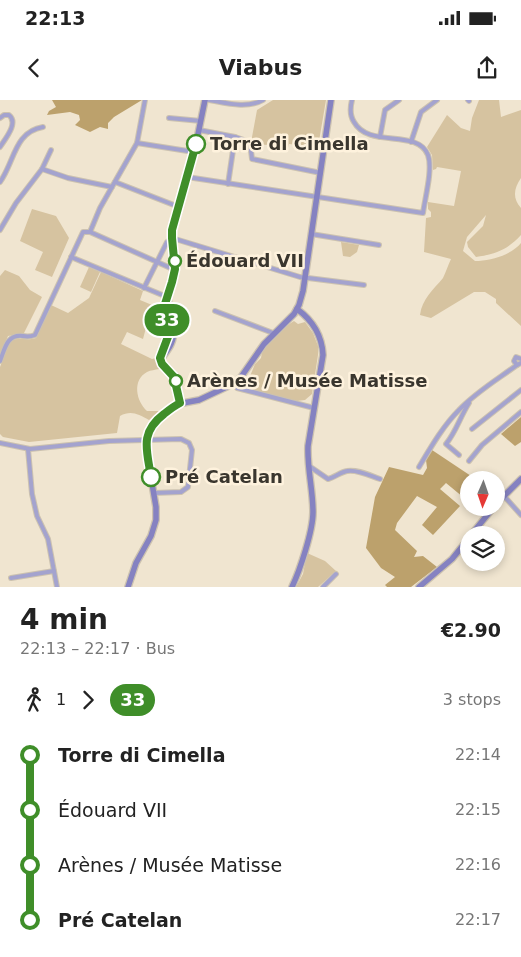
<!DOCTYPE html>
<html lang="en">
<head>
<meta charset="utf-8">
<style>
	:root { --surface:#fff; --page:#f2f2f2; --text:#222; --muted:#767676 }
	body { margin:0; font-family:"DejaVu Sans",sans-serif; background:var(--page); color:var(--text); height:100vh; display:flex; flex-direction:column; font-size:19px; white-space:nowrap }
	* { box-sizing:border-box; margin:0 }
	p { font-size:16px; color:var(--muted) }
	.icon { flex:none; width:28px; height:28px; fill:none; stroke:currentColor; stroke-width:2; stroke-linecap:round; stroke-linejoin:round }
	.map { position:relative; height:487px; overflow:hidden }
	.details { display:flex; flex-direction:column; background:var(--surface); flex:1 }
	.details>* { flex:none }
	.badge { padding:0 10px; border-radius:16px; font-size:18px; line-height:32px }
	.needle { width:32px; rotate:182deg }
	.controls { position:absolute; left:460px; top:371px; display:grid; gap:10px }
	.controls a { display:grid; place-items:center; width:45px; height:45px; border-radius:50%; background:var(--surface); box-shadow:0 2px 8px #0003; font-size:25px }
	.map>.badge { position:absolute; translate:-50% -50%; box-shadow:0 0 0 2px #fff }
	.legs { display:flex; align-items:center; gap:8px; height:55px; padding:0 20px; font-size:16px }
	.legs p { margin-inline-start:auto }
	.summary { display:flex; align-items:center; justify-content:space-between; height:85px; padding:0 20px }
	h1 { font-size:28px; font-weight:700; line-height:38px }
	ul { padding:0 20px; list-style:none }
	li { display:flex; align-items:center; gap:18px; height:55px; font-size:19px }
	li i { display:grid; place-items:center; width:8px; height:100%; margin:0 6px; background:currentColor }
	li i::after { content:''; width:12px; height:12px; margin:-6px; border:4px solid; border-radius:50%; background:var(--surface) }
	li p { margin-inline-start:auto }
	li:first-child i { background:linear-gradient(#0000 50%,currentColor 0) }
	li:last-child i { background:linear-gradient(currentColor 50%,#0000 0) }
	.status { display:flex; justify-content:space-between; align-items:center; height:35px; padding:0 25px; background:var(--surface); direction:ltr }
	.status svg { height:14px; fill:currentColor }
	header { display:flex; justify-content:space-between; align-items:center; height:65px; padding:0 20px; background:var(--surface); font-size:22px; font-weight:700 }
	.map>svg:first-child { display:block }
	.green { fill:#d6c3a0 }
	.forest { fill:#bca16c }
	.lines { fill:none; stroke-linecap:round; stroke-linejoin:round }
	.street-casing { stroke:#ccc2b0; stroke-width:6 }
	.secondary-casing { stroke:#ccc2b0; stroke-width:8 }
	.street { stroke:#a4a3ce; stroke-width:4 }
	.secondary { stroke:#8582c1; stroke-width:5.5 }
	.line-1-casing { stroke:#fff; stroke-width:11 }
	.line-1 { stroke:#3f8e29; stroke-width:8 }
	.stop-1-dot { fill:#fff; stroke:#3f8e29; stroke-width:2.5 }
	.labels { text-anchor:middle; stroke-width:5; stroke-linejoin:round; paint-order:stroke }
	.stop-label { font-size:18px; font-weight:bold; fill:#3a362e; stroke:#fef2dd; text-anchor:start }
</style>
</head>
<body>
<div class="status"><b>22:13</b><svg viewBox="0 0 49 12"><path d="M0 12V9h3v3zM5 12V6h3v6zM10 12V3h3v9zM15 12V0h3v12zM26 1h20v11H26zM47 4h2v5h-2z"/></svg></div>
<header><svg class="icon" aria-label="back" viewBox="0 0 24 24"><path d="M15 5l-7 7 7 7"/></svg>Viabus<svg class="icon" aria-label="share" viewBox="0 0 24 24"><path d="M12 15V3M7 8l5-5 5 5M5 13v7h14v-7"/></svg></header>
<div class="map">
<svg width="521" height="487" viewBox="0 0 521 487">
	<rect width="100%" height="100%" fill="#f0e5d0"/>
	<g class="green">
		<path d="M273 0H326L318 47 289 44 288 48 252 43V37L257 10Z"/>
		<path d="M479 0H499L501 17 521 10V78C514 88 512 98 521 108V135C507 150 496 154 476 157L468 147 467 142 483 126 486 115 467 137 463 151 475 161C491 161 511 155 521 143V226L496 203V199L485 192H474L431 218 420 215C422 199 433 190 443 178 446 172 448 165 451 159L424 152 426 118 431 117V112L428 109V102L454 106 461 71 437 67 436 69 433 70 432 55 427 47 447 15 461 28 470 31 472 18Z"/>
		<path d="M32 109 56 116 69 138 52 177 35 170 43 152 20 141Z"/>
		<path d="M341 142 359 145 357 152 350 157 343 156Z"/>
		<path d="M89 167 100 172 91 192 80 187Z"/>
		<path d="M5 170 19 176 30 190 42 197 24 233 8 236 0 255V176Z"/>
		<path d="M101 172 143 191 140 200 152 205 143 239 127 232 121 244 152 259 156 258 159 269C155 270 151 270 147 272 132 280 136 301 147 311H159L149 320C138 314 131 310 120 316L117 333 29 342 3 337 0 334V267L10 241C19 237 27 241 36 238L51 205 68 213 89 198Z"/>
		<path d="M294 221 298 224 305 222 313 233 318 246V255L312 294 305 300 297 301 267 295 249 289 246 286 255 264 261 258C264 240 279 231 294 221Z"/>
		<path d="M307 453 325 461 336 471 318 487H296L303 474Z"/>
	</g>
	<g class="forest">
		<path d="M52 0H142L114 17 108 23V29L100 27 90 32 75 25 80 20 79 15 70 12 47 15 49 11 56 7Z"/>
		<path d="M521 317V342L515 346 501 334Z"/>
		<path d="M432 350 477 380H469V402L446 383 440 389 460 406 433 435 422 425 437 407 417 396 397 423 395 430 417 451 414 457 423 456 437 467 411 487H387L385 485 395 477 381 468 366 448 375 397 389 367 423 375 427 368 426 360Z"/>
	</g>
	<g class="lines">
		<g class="street-casing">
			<g id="street">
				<path d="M209 0C226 3 247 9 263 0"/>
				<path d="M468 0 469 1"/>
				<path d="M0 18 4 15H9C19 23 5 39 0 47"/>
				<path d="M169 18 201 21"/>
				<path d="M199 30 235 37 250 42 252 59 321 73"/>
				<path d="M380 37 385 10 399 0"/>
				<path d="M411 42 421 12 437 0"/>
				<path d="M137 43 194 52"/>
				<path d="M42 69 51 50"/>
				<path d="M187 77 423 113C425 98 433 69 428 55 417 28 369 49 354 22 350 16 350 8 352 0"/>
				<path d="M0 82C15 61 14 32 43 27"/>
				<path d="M115 82 179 107"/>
				<path d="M228 84 235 37"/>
				<path d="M0 130 16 103 42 69 68 78 112 87"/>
				<path d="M90 132 100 108 137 43 145 0"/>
				<path d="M311 134 379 145"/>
				<path d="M71 157 167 197"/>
				<path d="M144 188 167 142 172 138 300 177 364 185"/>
				<path d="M215 211 273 233"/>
				<path d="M521 259 516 257 514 261 517 265 521 263"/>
				<path d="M0 261C5 248 7 234 23 236 28 237 30 237 35 235L83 132H90L175 170"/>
				<path d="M233 284 237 288 314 308"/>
				<path d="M472 329 521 290"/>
				<path d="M0 343 30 349 109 341 181 339 189 343 192 350 188 387 181 392 154 393"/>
				<path d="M28 349 32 394 37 416 48 439 57 487"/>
				<path d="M459 355 446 344C456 332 460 317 469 303"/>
				<path d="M469 361 482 345 521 312"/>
				<path d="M309 366 328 379C335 377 341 372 347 371 357 369 371 376 380 379"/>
				<path d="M419 367C431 347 443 326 459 310 476 292 498 279 517 265"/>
				<path d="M504 396 521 415"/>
				<path d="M11 478 54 471"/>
				<path d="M323 487 336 474"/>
			</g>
		</g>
		<g class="secondary-casing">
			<g id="secondary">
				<path d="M162 258C165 253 169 249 171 244 178 229 170 214 168 199"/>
				<path d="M180 303 176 282 172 274 160 261V255L169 234 165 205 175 170 172 129 195 49 205 0"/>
				<path d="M496 404 521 379"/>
				<path d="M471 435 493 408"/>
				<path d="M128 487 136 463 151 436 156 420V407L146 348V340L149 330 155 321 178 304 199 300 233 284 241 277 264 244 294 214 299 205 303 191 331 0"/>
				<path d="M292 487C300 470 313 431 313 412 313 390 307 368 308 346L323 255C322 236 312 220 297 209"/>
				<path d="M419 487 452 459 469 438"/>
			</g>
		</g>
		<use href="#street" class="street"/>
		<use href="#secondary" class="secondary"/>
	</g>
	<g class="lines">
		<g class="line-1-casing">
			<path id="line-1" d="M151 377C147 350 139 333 164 314 169 310 174 306 180 303L174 277 162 264 160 258 169 234 165 204 172 182 175 169 172 138V130L196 44"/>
		</g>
		<use href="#line-1" class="line-1"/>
	</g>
	<g class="stop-1-dot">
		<circle cx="196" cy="44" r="9"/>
		<circle cx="175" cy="161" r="6"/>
		<circle cx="176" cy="281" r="6"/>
		<circle cx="151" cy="377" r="9"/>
	</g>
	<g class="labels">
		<g class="stop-label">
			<text x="210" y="50">Torre di Cimella</text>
			<text x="186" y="167">Édouard VII</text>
			<text x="187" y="287">Arènes / Musée Matisse</text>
			<text x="165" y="383">Pré Catelan</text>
		</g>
	</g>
</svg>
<div class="controls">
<a><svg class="needle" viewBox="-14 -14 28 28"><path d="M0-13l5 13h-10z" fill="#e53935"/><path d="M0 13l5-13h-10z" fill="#767676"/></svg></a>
<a><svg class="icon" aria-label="layers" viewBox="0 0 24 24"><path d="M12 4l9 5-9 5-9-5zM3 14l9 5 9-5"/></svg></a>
</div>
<b class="badge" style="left:167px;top:220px;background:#3f8e29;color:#fff">33</b>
</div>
<section class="details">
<div class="summary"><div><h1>4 min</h1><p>22:13 – 22:17 · Bus</p></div><b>€2.90</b></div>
<div class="legs"><svg class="icon" aria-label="walk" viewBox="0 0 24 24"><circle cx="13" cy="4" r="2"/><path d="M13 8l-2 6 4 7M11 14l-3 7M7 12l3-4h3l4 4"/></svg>1<svg class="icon" aria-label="forward" viewBox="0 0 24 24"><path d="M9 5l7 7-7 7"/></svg><b class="badge" style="background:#3f8e29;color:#fff">33</b><p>3 stops</p></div>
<ul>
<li><i style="color:#3f8e29"></i><b>Torre di Cimella</b><p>22:14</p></li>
<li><i style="color:#3f8e29"></i><span>Édouard VII</span><p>22:15</p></li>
<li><i style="color:#3f8e29"></i><span>Arènes / Musée Matisse</span><p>22:16</p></li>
<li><i style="color:#3f8e29"></i><b>Pré Catelan</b><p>22:17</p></li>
</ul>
</section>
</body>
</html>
